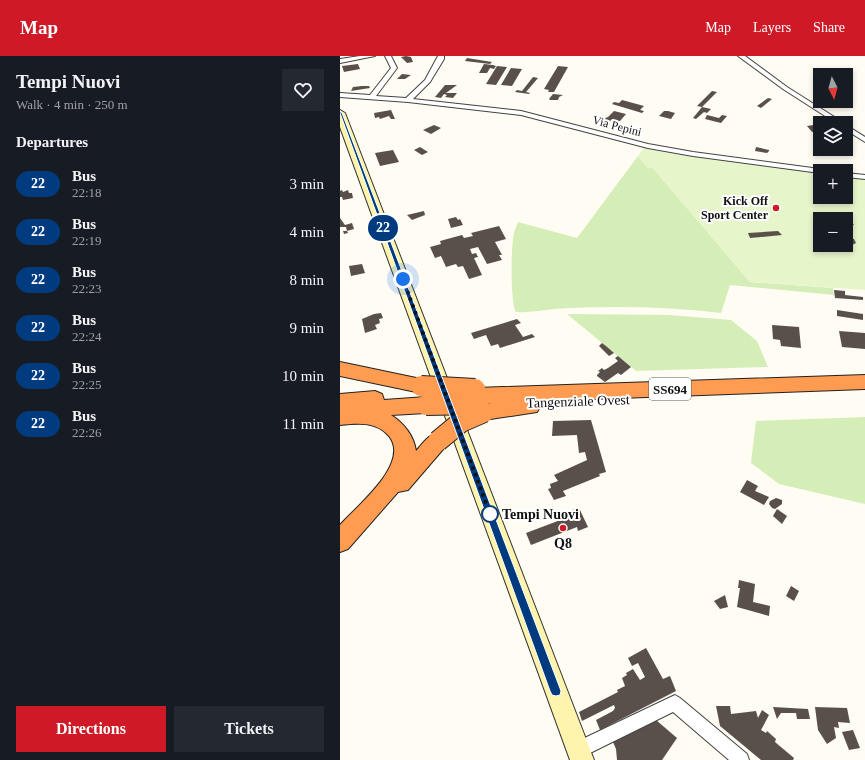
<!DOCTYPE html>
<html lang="en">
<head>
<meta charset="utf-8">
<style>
	:root { --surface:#171b24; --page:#242831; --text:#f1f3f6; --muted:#9ea1a6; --accent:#cf1926 }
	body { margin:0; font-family:Georgia,serif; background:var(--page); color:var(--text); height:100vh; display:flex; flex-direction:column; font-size:15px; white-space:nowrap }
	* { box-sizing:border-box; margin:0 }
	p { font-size:13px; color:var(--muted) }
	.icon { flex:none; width:22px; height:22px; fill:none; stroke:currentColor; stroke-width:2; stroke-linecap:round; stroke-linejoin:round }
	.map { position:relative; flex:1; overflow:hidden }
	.drawer { display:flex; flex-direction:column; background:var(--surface); width:340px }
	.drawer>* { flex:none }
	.badge { padding:0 8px; border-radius:13px; font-size:14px; line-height:26px }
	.needle { width:26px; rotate:174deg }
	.buttons { position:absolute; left:473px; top:12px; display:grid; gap:8px }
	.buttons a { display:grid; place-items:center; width:40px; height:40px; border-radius:0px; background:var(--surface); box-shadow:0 2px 6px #0003; font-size:20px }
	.you { position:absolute; width:20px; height:20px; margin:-10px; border:3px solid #fff; border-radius:50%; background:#1a73e8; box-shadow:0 0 0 6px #1a73e833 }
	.map>.badge { position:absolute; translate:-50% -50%; box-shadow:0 0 0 2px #fff }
	h2 { padding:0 16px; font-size:15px; line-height:36px }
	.round { display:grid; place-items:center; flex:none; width:42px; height:42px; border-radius:0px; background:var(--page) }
	.headline { display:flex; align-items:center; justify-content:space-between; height:68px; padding:0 16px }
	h1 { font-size:19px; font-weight:700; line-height:30px }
	.action { display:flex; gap:8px; margin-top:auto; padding:8px 16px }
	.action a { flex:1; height:46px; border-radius:0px; background:var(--accent); color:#fff; font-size:16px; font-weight:700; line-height:46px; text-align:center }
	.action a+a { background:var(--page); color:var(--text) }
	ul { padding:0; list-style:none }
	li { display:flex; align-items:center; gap:12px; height:48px; padding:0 16px }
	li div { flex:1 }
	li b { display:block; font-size:15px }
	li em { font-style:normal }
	li .badge { min-width:44px; font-weight:700; text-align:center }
	header { display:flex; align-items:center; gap:24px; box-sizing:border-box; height:56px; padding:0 20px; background:var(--accent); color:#fff }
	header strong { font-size:19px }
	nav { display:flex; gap:22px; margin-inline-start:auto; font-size:14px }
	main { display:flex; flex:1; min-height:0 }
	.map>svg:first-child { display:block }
	.green { fill:#d5eeb7 }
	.pitch { fill:#e7f5ca; fill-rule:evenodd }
	.building { fill:#5a504b }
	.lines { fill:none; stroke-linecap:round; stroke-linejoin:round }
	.street-casing { stroke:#434343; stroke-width:2 }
	.secondary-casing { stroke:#323232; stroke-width:2 }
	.highway-casing { stroke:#212121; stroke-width:2 }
	.street { fill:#fff; fill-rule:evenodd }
	.secondary { fill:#fff4ae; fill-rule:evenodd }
	.highway { fill:#ff9c51; fill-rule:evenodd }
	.highway-bridge-casing { stroke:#212121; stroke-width:22; stroke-linecap:butt }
	.highway-bridge { stroke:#ff9c51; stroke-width:20 }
	.line { fill:#003b80; stroke:#fff }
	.walk { stroke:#101010; stroke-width:4; stroke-dasharray:0 7.2 }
	.poi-dot { fill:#cf1926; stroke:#fff; stroke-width:1.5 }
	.stop-dot { fill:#fff; stroke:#003b80; stroke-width:2 }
	.labels { text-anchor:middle; stroke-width:4; stroke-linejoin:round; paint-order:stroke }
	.far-street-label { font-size:12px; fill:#101010; stroke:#fff }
	.far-poi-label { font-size:12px; font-weight:bold; fill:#101010; stroke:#fff; text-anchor:end }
	.shield { fill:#fff; stroke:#585858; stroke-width:1 }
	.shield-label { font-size:13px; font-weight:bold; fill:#101010 }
	.street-label { font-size:14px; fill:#101010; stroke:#fff }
	.stop-label { font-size:14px; font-weight:bold; fill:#101010; stroke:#fff; text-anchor:start }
	.poi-label { font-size:14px; font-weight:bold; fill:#101010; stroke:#fff }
</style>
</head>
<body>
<header>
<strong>Map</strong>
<nav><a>Map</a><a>Layers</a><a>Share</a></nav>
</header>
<main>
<section class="drawer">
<div class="headline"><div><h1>Tempi Nuovi</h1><p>Walk · 4 min · 250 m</p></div><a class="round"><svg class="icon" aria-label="heart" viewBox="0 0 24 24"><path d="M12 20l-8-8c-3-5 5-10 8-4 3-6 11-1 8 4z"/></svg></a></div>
<h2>Departures</h2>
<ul>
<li><span class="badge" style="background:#003b80;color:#fff">22</span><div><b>Bus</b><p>22:18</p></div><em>3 min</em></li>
<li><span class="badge" style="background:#003b80;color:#fff">22</span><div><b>Bus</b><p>22:19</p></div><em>4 min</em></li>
<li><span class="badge" style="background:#003b80;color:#fff">22</span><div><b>Bus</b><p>22:23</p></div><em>8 min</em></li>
<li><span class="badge" style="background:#003b80;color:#fff">22</span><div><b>Bus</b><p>22:24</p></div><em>9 min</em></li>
<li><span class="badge" style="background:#003b80;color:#fff">22</span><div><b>Bus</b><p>22:25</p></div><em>10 min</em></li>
<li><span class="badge" style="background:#003b80;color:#fff">22</span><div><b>Bus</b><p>22:26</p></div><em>11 min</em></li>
</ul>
<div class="action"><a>Directions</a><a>Tickets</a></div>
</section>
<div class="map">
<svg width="525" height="704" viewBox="0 0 525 704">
	<rect width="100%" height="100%" fill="#fffcf3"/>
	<g class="green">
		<path d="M298 100 308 112 312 111 410 226 493 232 494 239 390 229 381 257C332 251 281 250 231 252 213 252 193 257 176 256 170 246 171 189 174 177 175 173 177 169 178 166L237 182Z"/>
		<path d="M227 258 329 259 391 264 417 285 428 311 296 315Z"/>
		<path d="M525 361V448L439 428 411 407 416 365Z"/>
	</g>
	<path class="pitch" d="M304 91 335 98 480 117V141H506V121L525 123V234L410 226 312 111 308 112 298 100ZM480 163H506V189H480Z"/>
	<g class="building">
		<path d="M66 0 71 1 73 6 67 7 61 1Z"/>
		<path d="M127 2 152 6 150 8 125 5Z"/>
		<path d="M18 8 20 13 4 16 2 10Z"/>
		<path d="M144 8 153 9 156 10 154 13 150 12 147 17H139Z"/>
		<path d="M157 10 167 11 156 29 146 28Z"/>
		<path d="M218 10 228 11 214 36H208L209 34 204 33Z"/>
		<path d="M171 12 182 13 172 30 161 29Z"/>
		<path d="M62 18 71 19 65 23H57Z"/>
		<path d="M193 21 198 22 186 36 190 37 189 38 175 36 177 34 182 35Z"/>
		<path d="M105 29H117L106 37H117L113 42 105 41 107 39 104 38 101 42 95 41Z"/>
		<path d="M22 30H29L30 32 11 35 13 31Z"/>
		<path d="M372 35 377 36 362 51 357 50Z"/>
		<path d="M213 38 223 39 219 41 218 44H210L209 43Z"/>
		<path d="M428 42 432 43 421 52 417 50Z"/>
		<path d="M282 44 304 50 300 54 304 55 302 57 272 48 274 46 279 47Z"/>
		<path d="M362 51 371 53 367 57 364 56 356 63 353 62Z"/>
		<path d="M51 54 55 63H51L49 60 40 63 39 61 35 62 34 57Z"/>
		<path d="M274 55 286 58 280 65 276 66 263 63 268 61Z"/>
		<path d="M324 55H328L335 57 331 63 319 60Z"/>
		<path d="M367 59 379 62 382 59 387 60 381 67 365 63Z"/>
		<path d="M480 68V74L472 76 467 70Z"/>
		<path d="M94 69 101 72 91 78 83 74Z"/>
		<path d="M80 91 88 96 82 99 74 94Z"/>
		<path d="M416 91 429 94V95L427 97 415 95Z"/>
		<path d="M53 94 59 106 40 110 35 97Z"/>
		<path d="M2 134 3 136 8 134 9 137H12L13 142 3 144 2 141H0V135Z"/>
		<path d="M84 155 85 159 72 164 67 159Z"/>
		<path d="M499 157H507L512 163H510L514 169 507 170 506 163H501Z"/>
		<path d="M474 158 483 157 486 162 480 163V168Z"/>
		<path d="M116 161 118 164 120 163 123 169 111 172 108 163Z"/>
		<path d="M0 162 5 169 12 167 14 173 7 175 8 177 4 178 3 175H7L6 171H0Z"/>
		<path d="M159 170 166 183 155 186 162 199H159L162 204 147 208 138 191 130 193 132 198 136 197 138 201 134 202 142 219 129 223 123 210 118 211 116 208 106 211 101 200 95 202 90 191 101 188 100 185 122 179 124 182 133 180 131 177Z"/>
		<path d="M438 175 442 179 410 182 408 177Z"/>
		<path d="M506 182 514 183 516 187 512 189 506 190Z"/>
		<path d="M22 208 25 217 11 220 9 210Z"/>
		<path d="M494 234 505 235V239L523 241V244L495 242Z"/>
		<path d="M497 254 523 258V264L497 260Z"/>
		<path d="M41 257 43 262 39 263 40 267 35 269 37 273 25 277 22 263 34 258Z"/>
		<path d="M177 263 181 267 175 269 183 281 192 278 195 281 160 292 158 288 151 290 146 279 134 283 131 277Z"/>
		<path d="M432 269 459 271 461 292 441 290 440 284 433 283Z"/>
		<path d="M499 275 525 277V293L502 291Z"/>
		<path d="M262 287 266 290 274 297 269 300 259 290Z"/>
		<path d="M278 300 291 311 281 319 278 317 265 326 257 320V319L260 316 258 315 262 312 264 314 268 312 278 305 275 302Z"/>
		<path d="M251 364 266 416 259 418 260 420 223 435 226 440 214 444 208 433 211 432 210 428 218 425 214 419 247 404 245 396 239 397 237 379 212 380 213 365Z"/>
		<path d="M407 424 418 430 415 435 429 441 424 449 400 436Z"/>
		<path d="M436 442 442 444V448L435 453 432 452 429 448 430 445Z"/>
		<path d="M239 452 248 471 238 475 237 471 191 489 186 477 231 460 229 455Z"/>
		<path d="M437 453 447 460 442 468 433 460Z"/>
		<path d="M399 524 415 528 413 546 430 550 429 560 397 551 400 532H398Z"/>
		<path d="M451 530 459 535 454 545 446 540Z"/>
		<path d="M385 539 388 551 380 553 374 545Z"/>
		<path d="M306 592 323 623 330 620 336 635 260 674 256 664 273 655 275 652 274 649 242 665 239 656 278 636 277 634 285 630 282 622 287 619 286 617 293 613 300 624 305 621 298 607 292 610 288 602Z"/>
		<path d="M376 650H390L391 658 416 655 418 662 422 654 429 659 421 674 426 677 427 675 436 683 435 686 454 702 453 704H421L380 670Z"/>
		<path d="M433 651 468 653 470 663H457L456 657H441L437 663Z"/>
		<path d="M475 651 507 652 510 667 498 666 499 672 494 671 496 682 487 688 478 674Z"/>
		<path d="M316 664 337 682 322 704H277L276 693 273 686Z"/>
		<path d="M513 674 520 692 509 694 502 676Z"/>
	</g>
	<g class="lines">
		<g class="street-casing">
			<g id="street">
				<path d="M20 0H35L0 7V3Z"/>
				<path d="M45 0H51L57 12 36 40 66 42 85 24 98 0H104V3L90 26 73 43 181 55 308 88 353 96 480 113 484 115H480V117L353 100 308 92 181 59 68 46 0 41V37L30 39 51 12Z"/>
				<path d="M398 0H405L447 31 504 67H496L443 33Z"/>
				<path d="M506 69 525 81V86L506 74Z"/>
				<path d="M506 117 525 119V123L506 121Z"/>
				<path d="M335 639 340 642 407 698 409 704H389L333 656 244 700 238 702 232 700 230 694 232 688Z"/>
			</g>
		</g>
		<g class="secondary-casing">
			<path id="secondary" d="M0 54 5 57 254 704H230L0 71Z"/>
		</g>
		<g class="highway-casing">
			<g id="highway">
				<path d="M0 306 81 323 88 325 91 330 88 335 81 337 0 320Z"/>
				<path d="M525 319V333L196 345 200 351 197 356 144 364 137 362 134 356 137 350 151 347 135 348 128 345 125 340 128 335 135 332Z"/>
				<path d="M35 335 42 338 44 344 86 341 93 344 96 349 93 354 86 357 51 359C64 367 74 380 76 395 85 385 91 374 105 379L108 385 105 391 68 434 58 436 8 493 0 496V469C17 450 71 407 49 380 36 365 17 367 0 369V338Z"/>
			</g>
		</g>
		<use href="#street" class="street"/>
		<use href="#secondary" class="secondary"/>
		<use href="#highway" class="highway"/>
		<g class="highway-bridge-casing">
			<g id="highway-bridge">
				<path d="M81 330 135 333"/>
				<path d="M86 349 138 348"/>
				<path d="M98 385 121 366 144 356"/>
			</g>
		</g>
		<use href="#highway-bridge" class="highway-bridge"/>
	</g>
	<path class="line" d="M0 55 2 57 221 635 220 639 216 640 212 639 210 635 0 57Z"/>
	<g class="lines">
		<path class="walk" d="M63 223 150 458"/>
	</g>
	<g class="poi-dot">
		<circle cx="436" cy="152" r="4"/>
		<circle cx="223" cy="472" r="4"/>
	</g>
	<circle class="stop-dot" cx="150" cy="458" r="8"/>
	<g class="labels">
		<g class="far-street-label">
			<text transform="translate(277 70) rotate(15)" y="4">Via Pepini</text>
		</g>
		<g class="far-poi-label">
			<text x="428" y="149">Kick Off<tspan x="428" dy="14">Sport Center</tspan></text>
		</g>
		<rect class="shield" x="309" y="322" width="42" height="22" rx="3"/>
		<g class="shield-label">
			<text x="330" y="338">SS694</text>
		</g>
		<g class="street-label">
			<text transform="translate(238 345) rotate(-2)" y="5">Tangenziale Ovest</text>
		</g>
		<g class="stop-label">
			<text x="162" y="463">Tempi Nuovi</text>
		</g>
		<g class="poi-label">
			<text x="223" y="492">Q8</text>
		</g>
	</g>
</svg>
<div class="buttons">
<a><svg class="needle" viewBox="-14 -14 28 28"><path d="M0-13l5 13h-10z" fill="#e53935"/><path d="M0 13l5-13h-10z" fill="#9ea1a6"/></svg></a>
<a><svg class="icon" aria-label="layers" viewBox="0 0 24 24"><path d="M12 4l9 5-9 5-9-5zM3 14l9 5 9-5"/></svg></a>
<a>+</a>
<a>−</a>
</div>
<div class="you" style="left:63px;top:223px"></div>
<b class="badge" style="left:43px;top:172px;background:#003b80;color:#fff">22</b>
</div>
</main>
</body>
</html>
